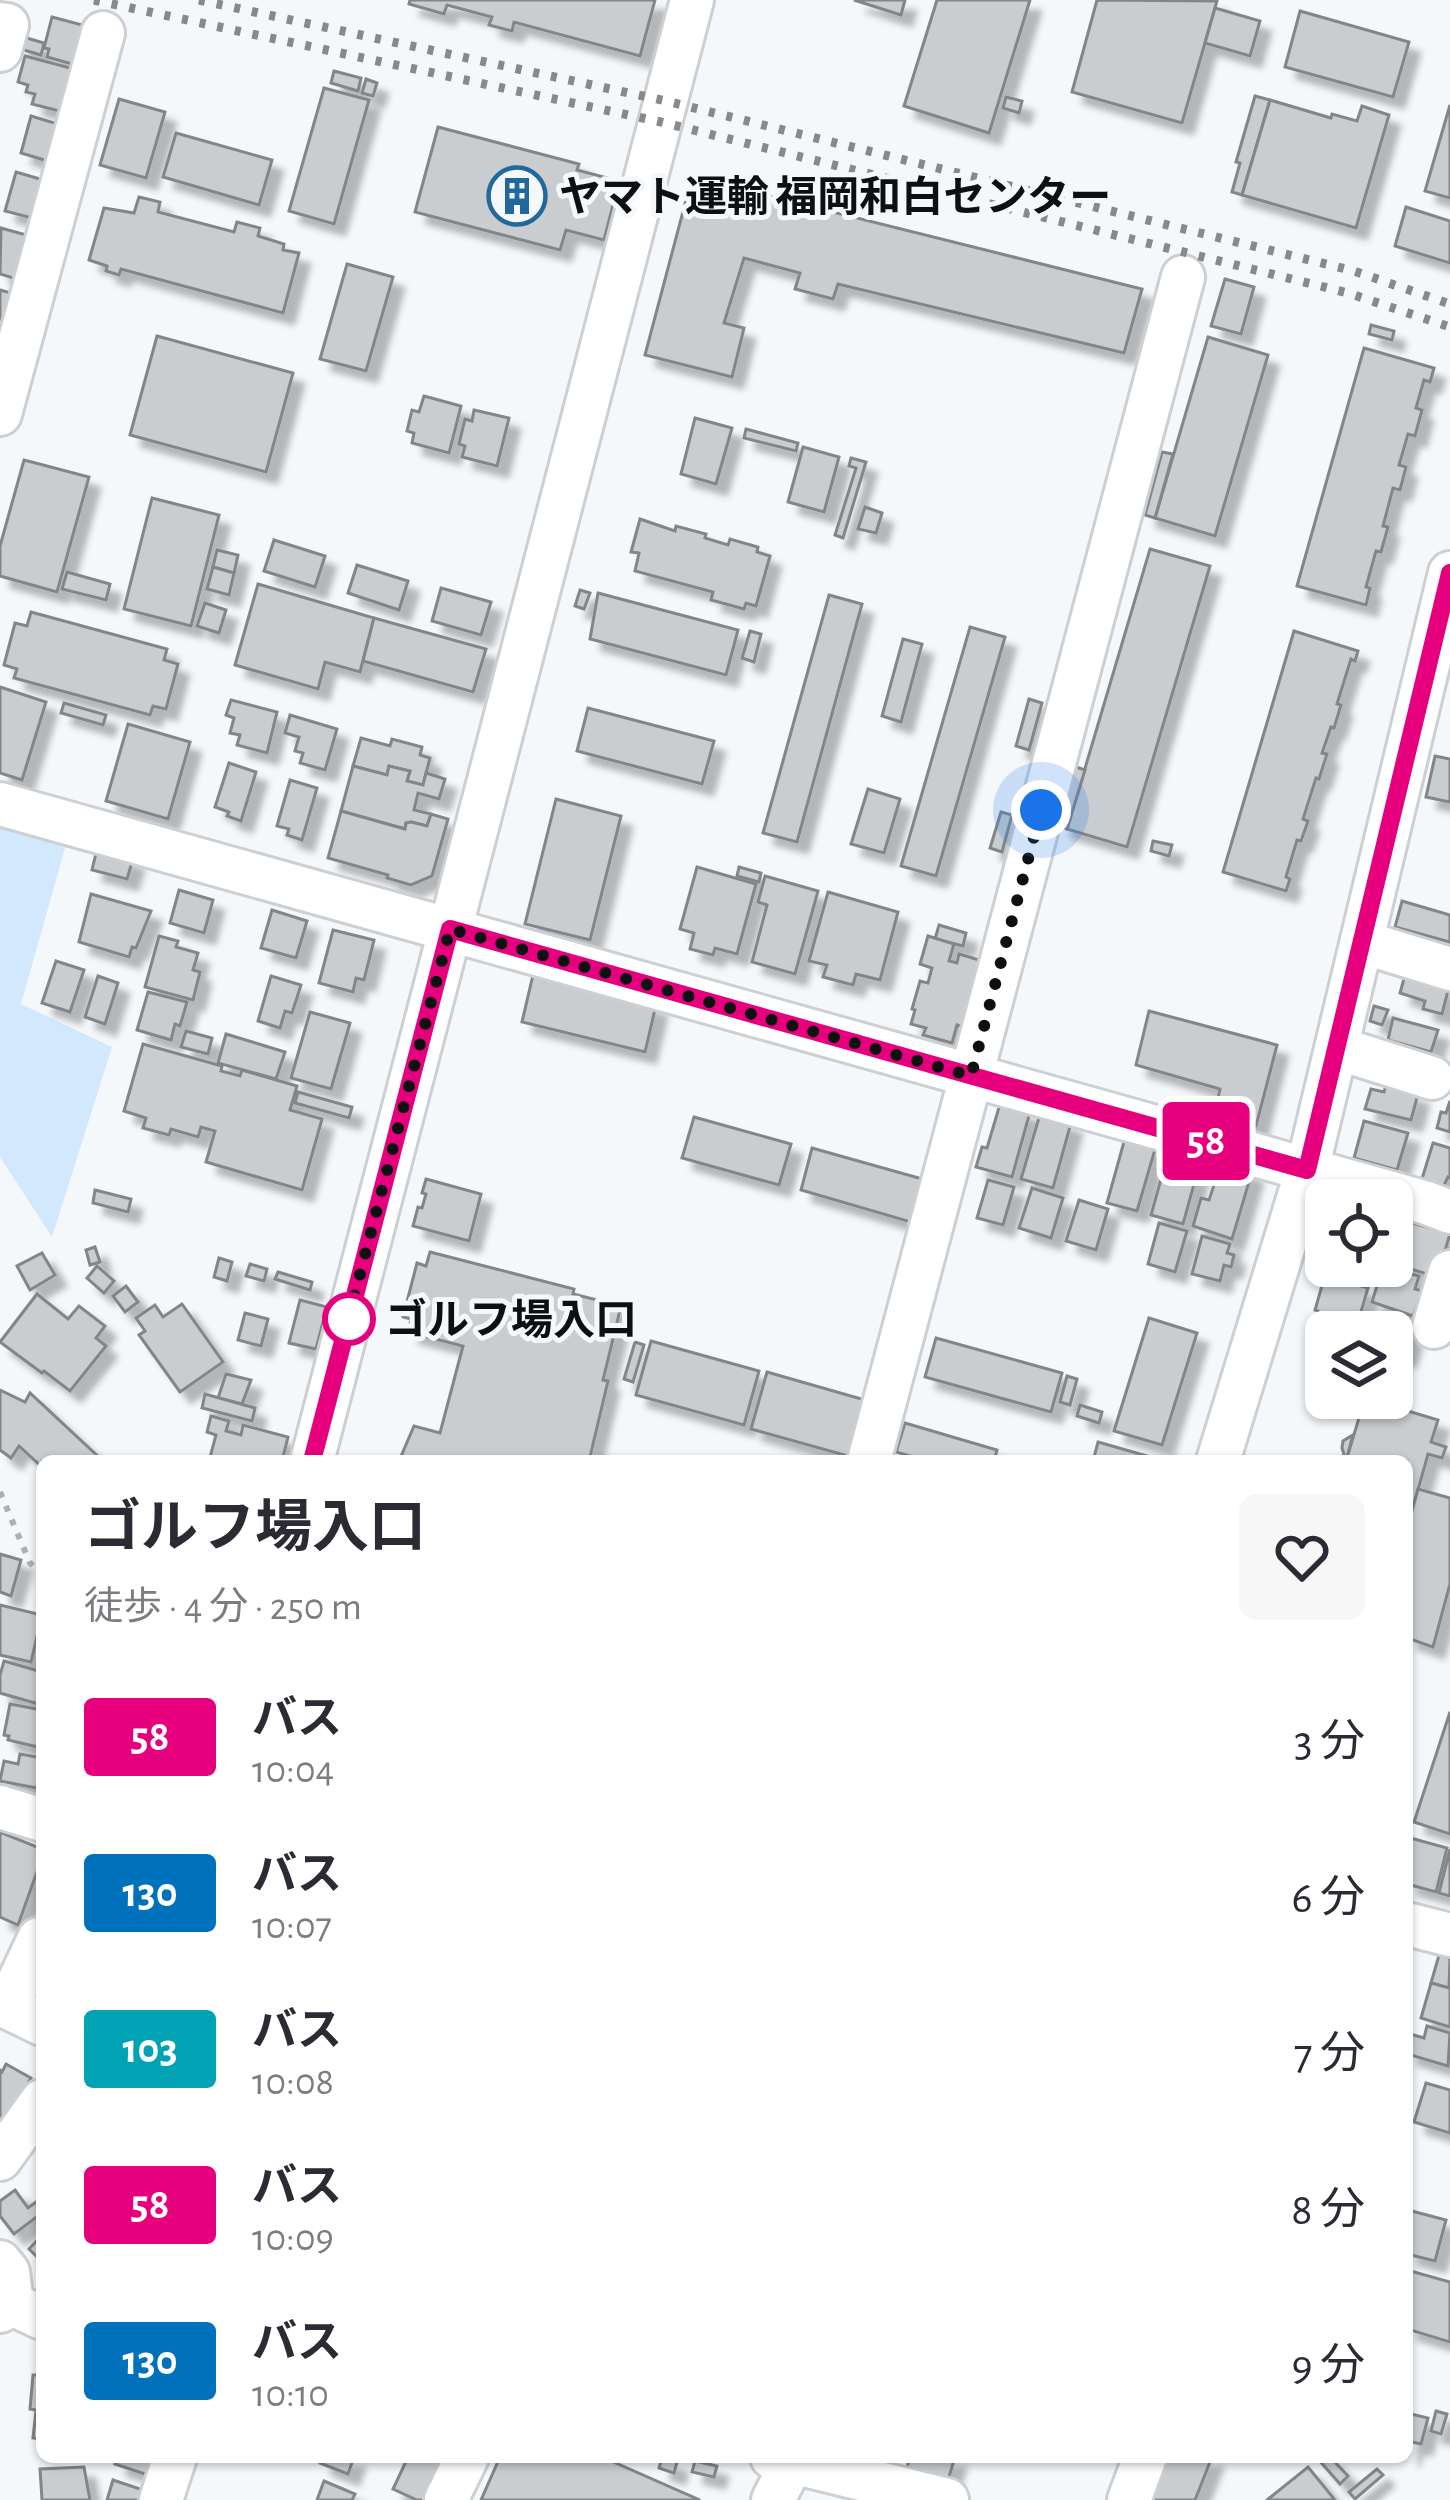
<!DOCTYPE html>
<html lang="ja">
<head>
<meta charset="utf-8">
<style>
	:root { --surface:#fff; --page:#f7f7f7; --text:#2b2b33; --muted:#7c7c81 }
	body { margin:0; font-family:"Alegreya Sans","Noto Sans JP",sans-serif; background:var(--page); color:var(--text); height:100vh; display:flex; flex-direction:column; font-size:45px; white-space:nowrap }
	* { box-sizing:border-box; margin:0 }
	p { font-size:39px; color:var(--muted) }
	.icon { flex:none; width:66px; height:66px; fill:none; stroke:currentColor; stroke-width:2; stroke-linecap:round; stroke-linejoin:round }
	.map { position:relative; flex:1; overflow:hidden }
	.side { position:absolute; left:36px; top:1455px; width:1377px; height:1008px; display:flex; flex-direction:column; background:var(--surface); border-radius:18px; box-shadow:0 3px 9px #0004 }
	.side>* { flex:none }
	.badge { padding:0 24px; border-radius:9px; font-size:42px; line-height:78px }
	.tools { position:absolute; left:1305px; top:1179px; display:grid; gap:24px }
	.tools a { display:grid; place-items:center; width:108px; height:108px; border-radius:18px; background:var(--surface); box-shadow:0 3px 9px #0004; font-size:60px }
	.you { position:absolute; width:60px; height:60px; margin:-30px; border:9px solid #fff; border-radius:50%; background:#1a73e8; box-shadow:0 0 0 18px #1a73e833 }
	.map>.badge { position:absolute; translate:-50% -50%; box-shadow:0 0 0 6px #fff }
	.round { display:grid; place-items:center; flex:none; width:126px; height:126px; border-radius:18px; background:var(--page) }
	.summary { display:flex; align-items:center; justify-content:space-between; height:204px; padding:0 48px }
	h1 { font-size:57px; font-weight:700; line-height:90px }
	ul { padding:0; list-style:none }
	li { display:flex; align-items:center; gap:36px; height:156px; padding:0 48px }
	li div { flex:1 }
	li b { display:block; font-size:45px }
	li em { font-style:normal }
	li .badge { min-width:132px; font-weight:700; text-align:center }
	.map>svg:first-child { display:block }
	.green { fill:#d2e8fc }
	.building { fill:#c9cdd0; stroke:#838689; stroke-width:3; filter:url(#shadow) }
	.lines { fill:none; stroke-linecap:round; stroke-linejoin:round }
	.minor-casing { stroke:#cdd0d3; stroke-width:48 }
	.path { stroke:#adafb1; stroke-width:6; stroke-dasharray:6 9; stroke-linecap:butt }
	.minor { stroke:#fff; stroke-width:42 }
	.rail { stroke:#87898b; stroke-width:9; stroke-dasharray:6 12; stroke-linecap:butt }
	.line-casing { stroke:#fff; stroke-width:27 }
	.line { stroke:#e6007e; stroke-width:18 }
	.walk { stroke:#0e0f10; stroke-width:12; stroke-dasharray:0 21.6 }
	.stop-dot { fill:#fff; stroke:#e6007e; stroke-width:6 }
	.labels { text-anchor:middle; stroke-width:10; stroke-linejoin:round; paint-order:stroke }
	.poi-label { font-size:42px; font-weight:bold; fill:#0e0f10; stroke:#f5f8fb; text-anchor:start }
	.stop-label { font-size:42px; font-weight:bold; fill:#0e0f10; stroke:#f5f8fb; text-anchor:start }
</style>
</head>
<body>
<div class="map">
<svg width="1450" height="2500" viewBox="0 0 1450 2500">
	<defs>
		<filter id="shadow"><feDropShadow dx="11" dy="11" stdDeviation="3" flood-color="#0004"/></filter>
	</defs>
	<rect width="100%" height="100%" fill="#f5f8fb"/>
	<path class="green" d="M0 823 67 841 21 1004 112 1047 52 1237 0 1157Z"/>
	<g class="building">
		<path d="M410 0H655L640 56 514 22 512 31 489 25 492 17 447 5 444 14 409 4Z"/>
		<path d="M854 0H905L901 15Z"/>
		<path d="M937 0H1030L989 133 904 106Z"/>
		<path d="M1097 0 1217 1 1182 123 1072 92Z"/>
		<path d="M1215 8 1260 21 1250 56 1205 43Z"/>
		<path d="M1300 11 1409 42 1393 97 1285 67Z"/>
		<path d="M52 17 90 27 79 66 47 57 49 49 44 48Z"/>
		<path d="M20 36 44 43 41 55 17 48Z"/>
		<path d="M25 56 78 70 67 113 32 104 35 94 26 92 28 85 18 82Z"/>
		<path d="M334 71 361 78 358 91 331 83Z"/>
		<path d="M366 79 377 83 373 96 362 93Z"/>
		<path d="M324 88 369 100 334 224 289 211Z"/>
		<path d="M1255 96 1270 100 1242 195 1232 192 1240 163 1236 162Z"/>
		<path d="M1006 97 1022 101 1019 113 1003 108Z"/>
		<path d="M119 99 165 112 146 178 100 165Z"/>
		<path d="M1270 100 1331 118 1332 114 1357 121 1362 106 1389 115 1356 228 1242 195Z"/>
		<path d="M1450 105V198L1425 191Z"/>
		<path d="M31 116 61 125 51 162 21 153Z"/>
		<path d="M438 127 579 164 577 170 619 181 604 240 566 230 560 250 415 212Z"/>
		<path d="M176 133 272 160 259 205 163 177Z"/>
		<path d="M16 172 47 181 36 219 5 211Z"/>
		<path d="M690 185 766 205 769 196 1142 289 1124 353 838 284 833 299 795 289 800 273 744 258 724 323 744 328 732 377 645 355Z"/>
		<path d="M139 197 160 202 158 212 234 232 237 222 260 228 258 236 284 244 283 250 299 253 283 313 121 269 119 275 106 271 107 266 89 260 104 208 134 213Z"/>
		<path d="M1406 207 1450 221V263L1395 246Z"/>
		<path d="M1 228 30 236 16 279 0 274Z"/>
		<path d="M347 264 393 277 366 371 320 359Z"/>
		<path d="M1225 279 1254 287 1241 334 1211 326Z"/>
		<path d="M0 290 15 294 4 334 0 333Z"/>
		<path d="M1371 325 1394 331 1392 340 1369 334Z"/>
		<path d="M157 336 293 373 266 472 130 435Z"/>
		<path d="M1208 337 1268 355 1215 536 1155 518Z"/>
		<path d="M1364 348 1434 368 1430 382 1424 380 1416 408 1422 410 1415 436 1408 434 1399 465 1406 467 1400 490 1393 488 1383 526 1388 527 1381 552 1376 551 1366 587 1370 588 1366 605 1297 586Z"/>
		<path d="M424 396 461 406 449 453 412 443 414 433 407 431 412 410 419 412Z"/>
		<path d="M474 410 509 418 497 466 462 457 465 446 459 444 465 419 472 421Z"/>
		<path d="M695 418 732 428 716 484 681 474Z"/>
		<path d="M746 429 798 443 796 451 744 438Z"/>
		<path d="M803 447 839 457 824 512 788 502Z"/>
		<path d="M1162 452 1173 454 1155 518 1145 515Z"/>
		<path d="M851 458 866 462 843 538 835 535 856 468 849 466Z"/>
		<path d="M24 460 89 477 57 592 0 576V546Z"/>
		<path d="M152 498 219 515 191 626 124 609Z"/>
		<path d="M865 507 882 513 876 533 858 529Z"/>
		<path d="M640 519 675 531 676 526 706 534 705 538 728 545 730 539 758 547 757 552 770 556 756 606 746 603 744 609 711 600 713 592 635 571 639 553 631 552Z"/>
		<path d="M274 540 325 556 315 587 264 571Z"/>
		<path d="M1150 549 1210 566 1127 847 1067 829Z"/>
		<path d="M217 550 238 555 234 573 213 567Z"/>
		<path d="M357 565 408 581 399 610 348 593Z"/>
		<path d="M213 567 234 573 229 595 207 589Z"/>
		<path d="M67 572 110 584 106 600 62 589Z"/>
		<path d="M258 584 374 618 360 672 325 662 318 689 235 665Z"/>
		<path d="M441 588 491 602 481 635 432 621Z"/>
		<path d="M580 590 590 593 584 609 575 606Z"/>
		<path d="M598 593 738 630 726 675 590 639Z"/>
		<path d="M829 595 862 604 797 842 763 833Z"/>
		<path d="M205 603 226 610 219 633 197 626Z"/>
		<path d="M31 612 167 649 164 660 178 664 166 709 153 706 150 715 14 678 17 669 4 665 15 623 27 626Z"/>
		<path d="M374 618 486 649 473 692 363 661Z"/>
		<path d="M970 627 1005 637 936 876 901 866Z"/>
		<path d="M750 631 761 634 754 662 742 658Z"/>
		<path d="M1294 631 1358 651 1355 661 1351 659 1337 704 1341 705 1334 728 1331 727 1322 753 1327 754 1319 779 1316 778 1303 819 1308 821 1301 841 1297 840 1286 877 1290 879 1286 891 1223 872Z"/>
		<path d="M903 639 922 644 901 722 882 716Z"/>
		<path d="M0 687 46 702 22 780 0 773Z"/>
		<path d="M1029 699 1042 703 1029 750 1016 746Z"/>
		<path d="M231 700 277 712 267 753 237 745 240 735 230 733 234 718 226 715Z"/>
		<path d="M64 703 106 715 103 725 61 713Z"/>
		<path d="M588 708 714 741 702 784 577 751Z"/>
		<path d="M290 715 337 729 325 770 300 763 303 753 295 751 299 737 285 733Z"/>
		<path d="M128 724 190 742 168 819 106 801Z"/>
		<path d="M361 738 390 746 392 739 422 747 420 755 430 758 423 785 407 781 410 771 389 766 387 775 353 766Z"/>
		<path d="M1435 756 1450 759V802L1426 797Z"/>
		<path d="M229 763 256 772 241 821 227 816 229 812 215 807Z"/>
		<path d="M353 766 387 775 389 766 410 771 407 781 423 785 426 773 445 779 439 799 418 793 414 810 431 814 427 826 411 822 406 823 405 829 341 811Z"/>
		<path d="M1076 767 1085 770 1067 829 1060 825Z"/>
		<path d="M290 780 317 788 302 840 287 835 289 829 277 826Z"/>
		<path d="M868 789 900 799 884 853 851 844Z"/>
		<path d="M556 799 621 816 590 940 525 924Z"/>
		<path d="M341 811 405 829 406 823 411 822 427 826 431 814 448 819 432 876 411 885 387 878 388 875 328 858Z"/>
		<path d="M1001 812 1012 815 1002 852 990 848Z"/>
		<path d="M1153 841 1172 845 1169 856 1151 851Z"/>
		<path d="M97 849 133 859 127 879 92 870Z"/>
		<path d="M697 867 756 884 737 954 715 948 713 955 690 949 694 933 680 929Z"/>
		<path d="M739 867 761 873 759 882 737 876Z"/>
		<path d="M765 876 818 891 795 974 752 962 767 905 758 902Z"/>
		<path d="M179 890 213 900 204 933 170 923Z"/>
		<path d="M828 892 898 912 880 980 856 974 853 985 823 977 827 965 809 961Z"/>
		<path d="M91 894 151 911 136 948 132 947 129 957 79 942Z"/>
		<path d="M1402 901 1450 915V942L1395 927Z"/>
		<path d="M272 910 307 921 296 958 261 948Z"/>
		<path d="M939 925 966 933 963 946 935 939Z"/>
		<path d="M333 930 374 940 364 980 356 978 353 992 319 983Z"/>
		<path d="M159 936 178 941 176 947 198 953 193 970 200 972 193 1000 145 987Z"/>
		<path d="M928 936 954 944 949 961 957 963 959 954 986 962 973 1030 957 1025 952 1043 923 1035 926 1028 911 1024 915 1010 912 1009 920 981 928 983 932 968 920 964Z"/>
		<path d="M56 961 84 970 70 1012 42 1003Z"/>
		<path d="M533 975 656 1005 645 1052 522 1022Z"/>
		<path d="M1405 975 1449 987 1442 1014 1423 1009 1425 1001 1400 993Z"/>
		<path d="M98 976 118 983 105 1024 85 1017Z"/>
		<path d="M271 976 301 985 292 1013 285 1011 280 1028 258 1021Z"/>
		<path d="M148 992 187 1002 180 1026 175 1024 171 1040 137 1030Z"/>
		<path d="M1374 1006 1388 1010 1382 1025 1370 1021Z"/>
		<path d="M1149 1011 1277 1045 1256 1126 1214 1115 1220 1089 1136 1065Z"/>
		<path d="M310 1012 350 1023 331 1089 291 1078Z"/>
		<path d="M1393 1018 1438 1030 1431 1052 1388 1040Z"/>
		<path d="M186 1031 212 1038 208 1054 181 1047Z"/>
		<path d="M226 1034 285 1052 276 1079 218 1063Z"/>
		<path d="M143 1044 222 1066 221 1071 240 1076 242 1070 297 1086 290 1110 322 1119 302 1190 206 1162 215 1131 201 1127 198 1137 171 1129 169 1135 143 1128 146 1118 124 1111Z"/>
		<path d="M1386 1085 1418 1094 1411 1120 1365 1109 1371 1089 1384 1092Z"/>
		<path d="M298 1092 352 1107 349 1118 295 1103Z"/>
		<path d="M1450 1101V1132L1437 1128 1441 1112 1446 1113Z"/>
		<path d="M1000 1104 1030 1112 1012 1177 976 1167 982 1147 987 1148Z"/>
		<path d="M1040 1114 1071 1123 1053 1188 1021 1179Z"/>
		<path d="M694 1117 791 1144 779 1185 682 1158Z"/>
		<path d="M1364 1121 1408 1133 1397 1170 1354 1158Z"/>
		<path d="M1125 1138 1156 1146 1137 1211 1107 1203Z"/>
		<path d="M1433 1143 1450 1148V1178L1448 1177 1443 1187 1421 1182Z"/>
		<path d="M812 1148 926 1180 914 1223 801 1190Z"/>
		<path d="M1168 1154 1191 1160 1189 1167 1198 1170 1183 1224 1151 1215Z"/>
		<path d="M1229 1165 1252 1172 1232 1239 1193 1226 1201 1198 1209 1200 1216 1179 1224 1182Z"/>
		<path d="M426 1179 481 1194 469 1241 413 1226 418 1207 422 1208 426 1194 422 1193Z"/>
		<path d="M988 1180 1014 1187 1003 1225 977 1218Z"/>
		<path d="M1032 1188 1063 1198 1051 1238 1019 1228Z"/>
		<path d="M95 1190 131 1199 128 1212 93 1203Z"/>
		<path d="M1079 1200 1108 1209 1096 1250 1066 1241Z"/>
		<path d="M1321 1221 1326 1222V1243L1315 1240Z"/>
		<path d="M1406 1221 1450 1234 1437 1277 1394 1264Z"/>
		<path d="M1159 1223 1187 1231 1175 1272 1148 1264Z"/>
		<path d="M1202 1236 1230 1244 1227 1253 1234 1255 1231 1267 1224 1265 1220 1281 1192 1274Z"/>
		<path d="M95 1247 100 1262 90 1265 86 1250Z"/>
		<path d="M430 1252 574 1289 573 1294 621 1306 603 1380 608 1381 589 1461H399L414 1426 440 1433 463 1346 408 1332 411 1319 403 1317 417 1263 426 1266Z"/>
		<path d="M42 1253 55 1275 30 1290 17 1266Z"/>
		<path d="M219 1258 232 1262 227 1281 214 1277Z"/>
		<path d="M250 1264 267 1269 264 1281 246 1276Z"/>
		<path d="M97 1266 114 1281 104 1293 87 1278Z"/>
		<path d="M1383 1266 1419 1276 1415 1289 1422 1291 1413 1316 1372 1302Z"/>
		<path d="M278 1272 312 1282 310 1290 275 1279Z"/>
		<path d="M1325 1275 1368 1288 1355 1332H1326V1335L1318 1332 1321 1325 1315 1324 1318 1311 1315 1310Z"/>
		<path d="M126 1286 138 1302 125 1312 113 1296Z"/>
		<path d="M37 1294 68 1319 79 1306 105 1326 96 1338 106 1346 70 1391 44 1371 42 1373 0 1342Z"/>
		<path d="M300 1300 327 1307 316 1349 289 1343Z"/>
		<path d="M182 1304 223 1362 180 1392 139 1335 145 1331 136 1318 155 1305 163 1317Z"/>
		<path d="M245 1313 268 1319 261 1346 238 1340Z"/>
		<path d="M1377 1316 1408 1325 1405 1334 1411 1336 1405 1356 1392 1353V1332H1373Z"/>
		<path d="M1149 1318 1197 1333 1162 1445 1114 1431Z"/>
		<path d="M936 1338 1062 1373 1051 1412 925 1377Z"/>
		<path d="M651 1341 759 1371 744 1425 636 1395Z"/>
		<path d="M635 1342 644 1345 633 1382 624 1379Z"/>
		<path d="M767 1372 872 1402 855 1458 751 1429Z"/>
		<path d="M226 1374 251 1380 242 1404 218 1398Z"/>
		<path d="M1067 1376 1077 1379 1070 1405 1060 1402Z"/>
		<path d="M0 1390 25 1402 30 1393 103 1461H42V1467L19 1446 11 1458 0 1450Z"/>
		<path d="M205 1394 255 1408 252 1421 202 1408Z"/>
		<path d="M1365 1398 1438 1420 1431 1442 1446 1447 1442 1458 1428 1454 1407 1529V1461H1346Z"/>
		<path d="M1080 1405 1102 1412 1099 1423 1077 1416Z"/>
		<path d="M211 1416 229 1421 226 1431 241 1435 243 1425 288 1437 282 1461H209L216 1435 207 1432Z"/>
		<path d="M905 1423 997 1450 994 1461H908L910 1456 896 1452Z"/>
		<path d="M1353 1435 1346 1461 1342 1448 1343 1441Z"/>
		<path d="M1098 1442 1161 1460V1461H1093Z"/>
		<path d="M1418 1489 1450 1498V1584L1433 1647 1407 1638V1529Z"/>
		<path d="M0 1554 21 1560 11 1596 0 1592Z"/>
		<path d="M0 1605 42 1615 31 1662 0 1655Z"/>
		<path d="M4 1661 42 1672V1705L0 1693V1675Z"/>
		<path d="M10 1704 42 1710V1748L8 1740 9 1736 4 1735Z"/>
		<path d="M1450 1712V1834L1414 1822Z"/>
		<path d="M20 1754 42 1758V1789L0 1781 4 1761 18 1764Z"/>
		<path d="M0 1832 42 1849V1858L18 1925 0 1917Z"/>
		<path d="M1407 1837 1447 1848 1436 1892 1407 1884Z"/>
		<path d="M1450 1849V1896L1439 1893Z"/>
		<path d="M1439 1955 1450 1958 1449 1988 1431 1983Z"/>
		<path d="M1431 1983 1449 1988 1450 1984V2027L1421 2018Z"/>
		<path d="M1427 2026 1450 2033 1448 2066 1407 2054V2033L1424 2038Z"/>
		<path d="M6 2064 31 2078 0 2133V2070L2 2072Z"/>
		<path d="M1426 2083 1450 2090V2133L1414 2122Z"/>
		<path d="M15 2190 28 2208 36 2202 42 2213 14 2234 0 2216V2201Z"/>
		<path d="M1408 2210 1446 2220 1435 2261 1407 2254Z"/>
		<path d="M42 2235V2262L29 2249Z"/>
		<path d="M1407 2270 1450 2282V2342L1407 2329Z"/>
		<path d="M42 2353V2439L33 2438 36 2410 30 2409 33 2375H40Z"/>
		<path d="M1436 2411 1447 2414 1441 2434 1431 2431Z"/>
		<path d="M1407 2413 1428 2418 1421 2444 1412 2442 1408 2456Z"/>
		<path d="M118 2457H154L148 2475 115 2464Z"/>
		<path d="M322 2457H354L348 2474 320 2463Z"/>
		<path d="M408 2457H445L425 2500H417L393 2489Z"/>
		<path d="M500 2457H602L700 2500H481Z"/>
		<path d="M910 2457H955L948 2480 907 2467Z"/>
		<path d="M1164 2457H1212L1195 2500H1146Z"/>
		<path d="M1320 2457H1330L1348 2476 1340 2484 1318 2459Z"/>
		<path d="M662 2458 677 2462 674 2473 659 2468Z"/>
		<path d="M695 2461 717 2466 714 2477 692 2472Z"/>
		<path d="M84 2467 90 2500H42L40 2469Z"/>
		<path d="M1308 2467 1335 2500H1267Z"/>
		<path d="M1377 2469 1383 2475 1355 2499 1349 2492Z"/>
		<path d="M113 2480 146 2491 143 2500H107Z"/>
		<path d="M324 2481 355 2494 352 2500H317Z"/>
	</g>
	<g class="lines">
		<g class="minor-casing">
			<g id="minor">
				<path d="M0 24 7 25 0 50"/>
				<path d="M0 414 103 33"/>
				<path d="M0 804 1427 1203 1450 1212"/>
				<path d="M1362 942 1450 969"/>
				<path d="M1337 1048 1432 1078"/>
				<path d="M1434 1327 1450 1272"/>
				<path d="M312 1461 692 0"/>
				<path d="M869 1461 1183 277"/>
				<path d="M1218 1461 1307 1170 1450 573"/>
				<path d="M0 1807 42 1820"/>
				<path d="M1407 1924 1450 1935"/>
				<path d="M39 1939 7 2007 42 2024"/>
				<path d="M0 2159 42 2101"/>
				<path d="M0 2262 8 2272 12 2304"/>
				<path d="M0 2311 12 2304 42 2318"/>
				<path d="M772 2457 947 2500"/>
				<path d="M161 2500 175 2457"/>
				<path d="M446 2500 467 2457"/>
				<path d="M773 2500 795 2457"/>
				<path d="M1129 2500 1145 2457"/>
			</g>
		</g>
		<path class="path" d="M0 1492 30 1563 42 1574"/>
		<use href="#minor" class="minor"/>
		<g class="rail">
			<path d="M94 0 661 122 1348 293 1450 327"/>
			<path d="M199 0 666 101 1354 271 1450 304"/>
		</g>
	</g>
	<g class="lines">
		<g class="line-casing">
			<path id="line" d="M312 1461 450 929 1307 1170 1450 573"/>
		</g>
		<use href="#line" class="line"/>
		<path class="walk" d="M349 1319 346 1328 450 929 971 1076 1041 810"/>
	</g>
	<defs>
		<g id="building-ring" transform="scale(3)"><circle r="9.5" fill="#f5f8fb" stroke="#21699d" stroke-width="1.5"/><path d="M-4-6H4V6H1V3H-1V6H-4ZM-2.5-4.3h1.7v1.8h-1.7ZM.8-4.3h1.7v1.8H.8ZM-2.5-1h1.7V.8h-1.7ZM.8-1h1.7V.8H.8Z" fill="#21699d"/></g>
	</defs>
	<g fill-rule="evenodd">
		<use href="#building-ring" x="517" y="196"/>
	</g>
	<circle class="stop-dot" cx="349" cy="1319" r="24"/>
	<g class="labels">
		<g class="poi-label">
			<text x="559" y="211">ヤマト運輸 福岡和白センター</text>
		</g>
		<g class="stop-label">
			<text x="385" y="1334">ゴルフ場入口</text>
		</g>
	</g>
</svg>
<div class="tools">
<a><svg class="icon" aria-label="locate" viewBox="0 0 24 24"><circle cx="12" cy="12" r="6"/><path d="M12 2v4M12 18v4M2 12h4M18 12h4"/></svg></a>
<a><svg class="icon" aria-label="layers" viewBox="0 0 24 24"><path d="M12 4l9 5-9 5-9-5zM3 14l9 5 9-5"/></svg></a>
</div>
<div class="you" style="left:1041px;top:810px"></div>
<b class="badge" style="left:1206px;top:1141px;background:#e6007e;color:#fff">58</b>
<section class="side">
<div class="summary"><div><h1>ゴルフ場入口</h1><p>徒歩 · 4 分 · 250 m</p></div><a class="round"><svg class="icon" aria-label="heart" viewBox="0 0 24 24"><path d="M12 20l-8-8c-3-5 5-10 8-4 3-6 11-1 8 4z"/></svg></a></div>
<ul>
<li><span class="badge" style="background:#e6007e;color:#fff">58</span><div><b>バス</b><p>10:04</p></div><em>3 分</em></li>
<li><span class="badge" style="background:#0072bc;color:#fff">130</span><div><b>バス</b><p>10:07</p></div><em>6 分</em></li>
<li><span class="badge" style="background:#00a3b4;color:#fff">103</span><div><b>バス</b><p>10:08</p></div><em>7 分</em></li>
<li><span class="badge" style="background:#e6007e;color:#fff">58</span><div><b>バス</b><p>10:09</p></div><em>8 分</em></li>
<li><span class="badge" style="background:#0072bc;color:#fff">130</span><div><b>バス</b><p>10:10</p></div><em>9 分</em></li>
</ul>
</section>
</div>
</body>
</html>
